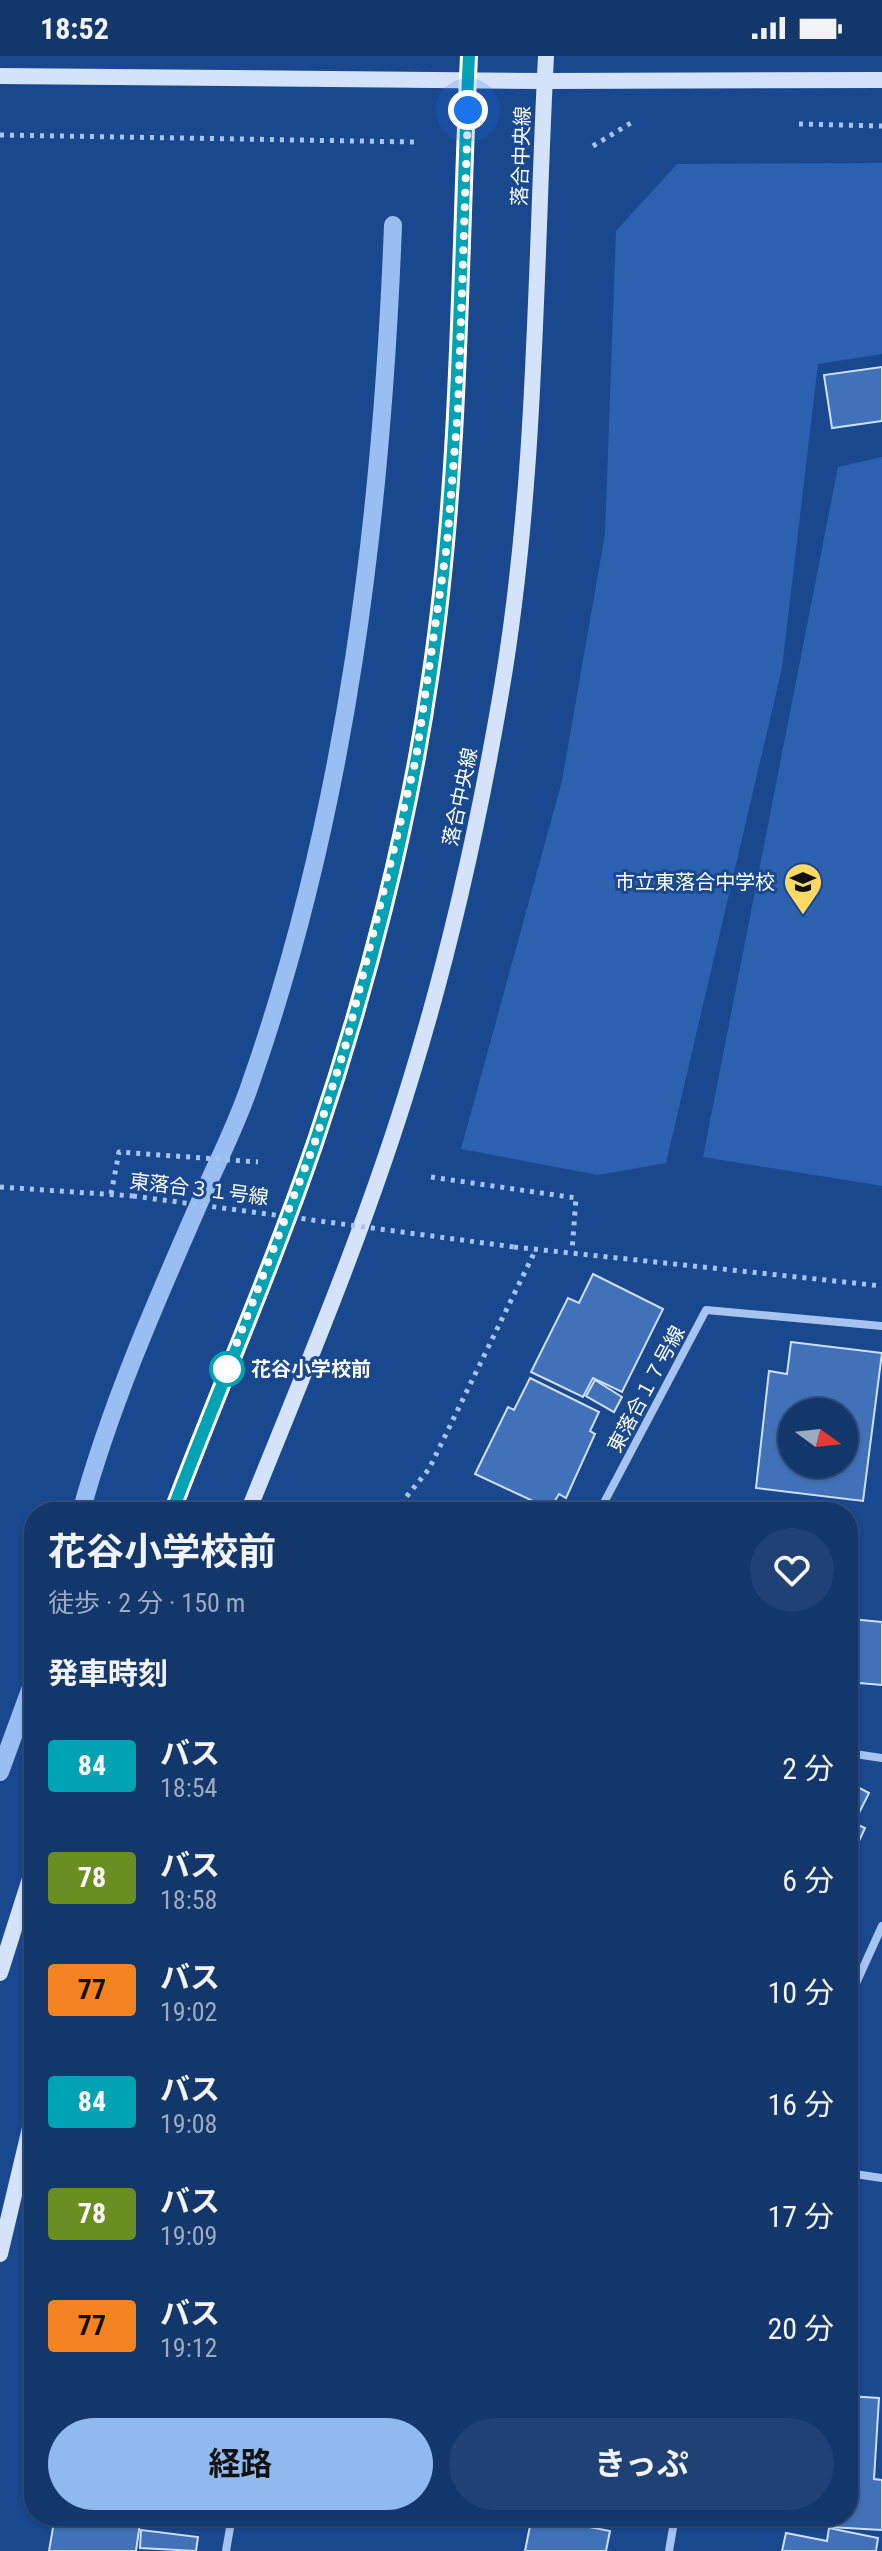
<!DOCTYPE html>
<html lang="ja">
<head>
<meta charset="utf-8">
<style>
	:root { --surface:#13366b; --page:#204173; --text:#f1f3f6; --muted:#9dabc1; --line:#32507e; --accent:#90b9f0 }
	body { margin:0; font-family:"Roboto Condensed","Noto Sans JP",sans-serif; background:var(--page); color:var(--text); height:100vh; display:flex; flex-direction:column; font-size:30px; white-space:nowrap }
	* { box-sizing:border-box; margin:0 }
	p { font-size:26px; color:var(--muted) }
	.icon { flex:none; width:44px; height:44px; fill:none; stroke:currentColor; stroke-width:2; stroke-linecap:round; stroke-linejoin:round }
	.map { position:relative; flex:1; overflow:hidden }
	.sheet { position:absolute; left:24px; top:1446px; width:834px; height:1024px; display:flex; flex-direction:column; background:var(--surface); border-radius:32px; box-shadow:0 2px 6px #0004,0 0 0 2px var(--line) }
	.sheet>* { flex:none }
	.badge { padding:0 16px; border-radius:6px; font-size:28px; line-height:52px }
	.needle { width:52px; rotate:105deg }
	.controls { position:absolute; left:778px; top:1342px; display:grid; gap:16px }
	.controls a { display:grid; place-items:center; width:80px; height:80px; border-radius:50%; background:var(--surface); box-shadow:0 2px 6px #0004,0 0 0 2px var(--line); font-size:40px }
	.you { position:absolute; width:40px; height:40px; margin:-20px; border:6px solid #fff; border-radius:50%; background:#1a73e8; box-shadow:0 0 0 12px #1a73e833 }
	.map>.badge { position:absolute; translate:-50% -50%; box-shadow:0 0 0 4px #fff }
	h2 { padding:0 24px; font-size:30px; line-height:72px }
	.round { display:grid; place-items:center; flex:none; width:84px; height:84px; border-radius:42px; background:var(--page) }
	.head { display:flex; align-items:center; justify-content:space-between; height:136px; padding:0 24px }
	h1 { font-size:38px; font-weight:700; line-height:60px }
	.action { display:flex; gap:16px; margin-top:auto; padding:16px 24px }
	.action a { flex:1; height:92px; border-radius:48px; background:var(--accent); color:#111; font-size:32px; font-weight:700; line-height:92px; text-align:center }
	.action a+a { background:var(--page); color:var(--text) }
	ul { padding:0; list-style:none }
	li { display:flex; align-items:center; gap:24px; height:112px; padding:0 24px }
	li div { flex:1 }
	li b { display:block; font-size:30px }
	li em { font-style:normal }
	li .badge { min-width:88px; font-weight:700; text-align:center }
	.status { display:flex; justify-content:space-between; align-items:center; height:56px; padding:0 40px; background:var(--surface); direction:ltr }
	.status svg { height:22px; fill:currentColor }
	.map>svg:first-child { display:block }
	.green { fill:#2b61ae }
	.lines { fill:none; stroke-linecap:round; stroke-linejoin:round }
	.stream { stroke:#99bef1; stroke-width:18 }
	.building { fill:#4171b8; stroke:#ccdffb; stroke-width:2; fill-rule:evenodd }
	.path { stroke:#a6c4ef; stroke-width:5; stroke-dasharray:4 6; stroke-linecap:butt }
	.street { stroke:#a6c4ef; stroke-width:8 }
	.secondary { stroke:#d4e3fa; stroke-width:16 }
	.path-bridge { stroke:#a6c4ef; stroke-width:5; stroke-dasharray:4 6; stroke-linecap:butt }
	.line-casing { stroke:#fff; stroke-width:18 }
	.line { stroke:#00a3b4; stroke-width:12 }
	.walk { stroke:#fff; stroke-width:8; stroke-dasharray:0 14.4 }
	.stop-dot { fill:#fff; stroke:#00a3b4; stroke-width:4 }
	.labels { text-anchor:middle; stroke-width:6; stroke-linejoin:round; paint-order:stroke }
	.street-label { font-size:20px; fill:#fff; stroke:#19488f }
	.poi-label { font-size:20px; fill:#fff; stroke:#19488f; text-anchor:end }
	.stop-label { font-size:20px; font-weight:bold; fill:#fff; stroke:#19488f; text-anchor:start }
</style>
</head>
<body>
<div class="status"><b>18:52</b><svg viewBox="0 0 49 12"><path d="M0 12V9h3v3zM5 12V6h3v6zM10 12V3h3v9zM15 12V0h3v12zM26 1h20v11H26zM47 4h2v5h-2z"/></svg></div>
<div class="map">
<svg width="882" height="2495" viewBox="0 0 882 2495">
	<rect width="100%" height="100%" fill="#19488f"/>
	<g class="green">
		<path d="M882 107V298L818 308 782 612 666 1107 598 1119 461 1093 562 725 605 478 616 175 677 108Z"/>
		<path d="M882 401V1130L703 1101 838 411Z"/>
	</g>
	<g class="lines">
		<g class="stream">
			<path d="M81 1456C111 1347 156 1246 201 1143 218 1105 238 1066 251 1026 347 752 382 459 393 169"/>
			<path d="M0 1716 34 1623"/>
		</g>
	</g>
	<g class="building">
		<path d="M882 311V365L832 372 824 319Z"/>
		<path d="M593 1218 663 1253 622 1336 593 1322 583 1341 531 1316 568 1242 579 1247Z"/>
		<path d="M791 1286 882 1297 863 1445 756 1432 769 1315 787 1318ZM792 1356H844V1408H792Z"/>
		<path d="M530 1322 599 1356 590 1375 595 1378 566 1442 559 1438 550 1453 475 1418 508 1351 514 1354Z"/>
		<path d="M595 1324 622 1341 614 1356 586 1340Z"/>
		<path d="M851 1563 882 1566V1629L848 1626Z"/>
		<path d="M848 1726 869 1737 854 1767 865 1772 848 1809Z"/>
		<path d="M848 2340 879 2342 874 2423 882 2424V2474L830 2471V2460H848Z"/>
		<path d="M55 2460H159L157 2469 140 2467 136 2495H49Z"/>
		<path d="M532 2460 610 2475 606 2495H525Z"/>
		<path d="M829 2472 878 2482 876 2495H782L786 2477 827 2485Z"/>
		<path d="M141 2474 198 2481 196 2495 140 2492Z"/>
	</g>
	<g class="lines">
		<g class="path">
			<path d="M799 68 882 70"/>
			<path d="M0 79 416 86"/>
			<path d="M593 90 634 65"/>
			<path d="M431 1121 576 1142 572 1195"/>
			<path d="M0 1131 133 1140"/>
			<path d="M111 1138 119 1096 258 1106"/>
			<path d="M514 1191 882 1230"/>
			<path d="M394 1456 429 1413 536 1193"/>
		</g>
		<g class="street">
			<path d="M599 1456 706 1254 882 1270"/>
			<path d="M848 1697 882 1702"/>
			<path d="M848 1945 882 1870"/>
			<path d="M848 2117 882 2122"/>
			<path d="M226 2495 232 2460"/>
			<path d="M669 2495 675 2460"/>
		</g>
		<g class="secondary">
			<path d="M0 20 544 25 882 24"/>
			<path d="M172 1456C220 1332 273 1209 316 1084 366 936 409 771 431 616 461 411 460 206 469 0"/>
			<path d="M248 1456C306 1312 367 1168 412 1019 451 892 480 761 502 631 537 423 535 210 546 0"/>
			<path d="M0 1917 34 1810"/>
			<path d="M0 2198 34 2055"/>
		</g>
		<path class="path-bridge" d="M133 1140 514 1191"/>
	</g>
	<g class="lines">
		<g class="line-casing">
			<path id="line" d="M172 1456C219 1332 273 1210 316 1084 366 936 409 771 431 616 461 411 459 206 469 0"/>
		</g>
		<use href="#line" class="line"/>
		<path class="walk" d="M227 1313 224 1320 315 1086 346 988 416 703 447 488 458 353 468 54"/>
	</g>
	<defs>
		<g id="school-pin" transform="scale(2)"><path d="M0 17L-7.5 6A9.5 9.5 0 1 1 7.5 6Z" fill="#ffd964" stroke="#19488f"/><path d="M0-5L7-2L0 1L-7-2ZM-4 1L0 2.5L4 1V4Q0 6-4 4Z" fill="#111"/></g>
	</defs>
	<g fill-rule="evenodd">
		<use href="#school-pin" x="803" y="826"/>
	</g>
	<circle class="stop-dot" cx="227" cy="1313" r="16"/>
	<g class="labels">
		<g class="street-label">
			<text transform="translate(521 100) rotate(-88)" y="7">落合中央線</text>
			<text transform="translate(460 741) rotate(-78)" y="7">落合中央線</text>
			<text transform="translate(199 1133) rotate(7)" y="7">東落合３１号線</text>
			<text transform="translate(646 1333) rotate(-62)" y="7">東落合１７号線</text>
		</g>
		<g class="poi-label">
			<text x="775" y="833">市立東落合中学校</text>
		</g>
		<g class="stop-label">
			<text x="251" y="1320">花谷小学校前</text>
		</g>
	</g>
</svg>
<div class="controls">
<a><svg class="needle" viewBox="-14 -14 28 28"><path d="M0-13l5 13h-10z" fill="#e53935"/><path d="M0 13l5-13h-10z" fill="#9dabc1"/></svg></a>
</div>
<div class="you" style="left:468px;top:54px"></div>
<section class="sheet">
<div class="head"><div><h1>花谷小学校前</h1><p>徒歩 · 2 分 · 150 m</p></div><a class="round"><svg class="icon" aria-label="heart" viewBox="0 0 24 24"><path d="M12 20l-8-8c-3-5 5-10 8-4 3-6 11-1 8 4z"/></svg></a></div>
<h2>発車時刻</h2>
<ul>
<li><span class="badge" style="background:#00a3b4;color:#fff">84</span><div><b>バス</b><p>18:54</p></div><em>2 分</em></li>
<li><span class="badge" style="background:#6b8e23;color:#fff">78</span><div><b>バス</b><p>18:58</p></div><em>6 分</em></li>
<li><span class="badge" style="background:#f58220;color:#111">77</span><div><b>バス</b><p>19:02</p></div><em>10 分</em></li>
<li><span class="badge" style="background:#00a3b4;color:#fff">84</span><div><b>バス</b><p>19:08</p></div><em>16 分</em></li>
<li><span class="badge" style="background:#6b8e23;color:#fff">78</span><div><b>バス</b><p>19:09</p></div><em>17 分</em></li>
<li><span class="badge" style="background:#f58220;color:#111">77</span><div><b>バス</b><p>19:12</p></div><em>20 分</em></li>
</ul>
<div class="action"><a>経路</a><a>きっぷ</a></div>
</section>
</div>
</body>
</html>
